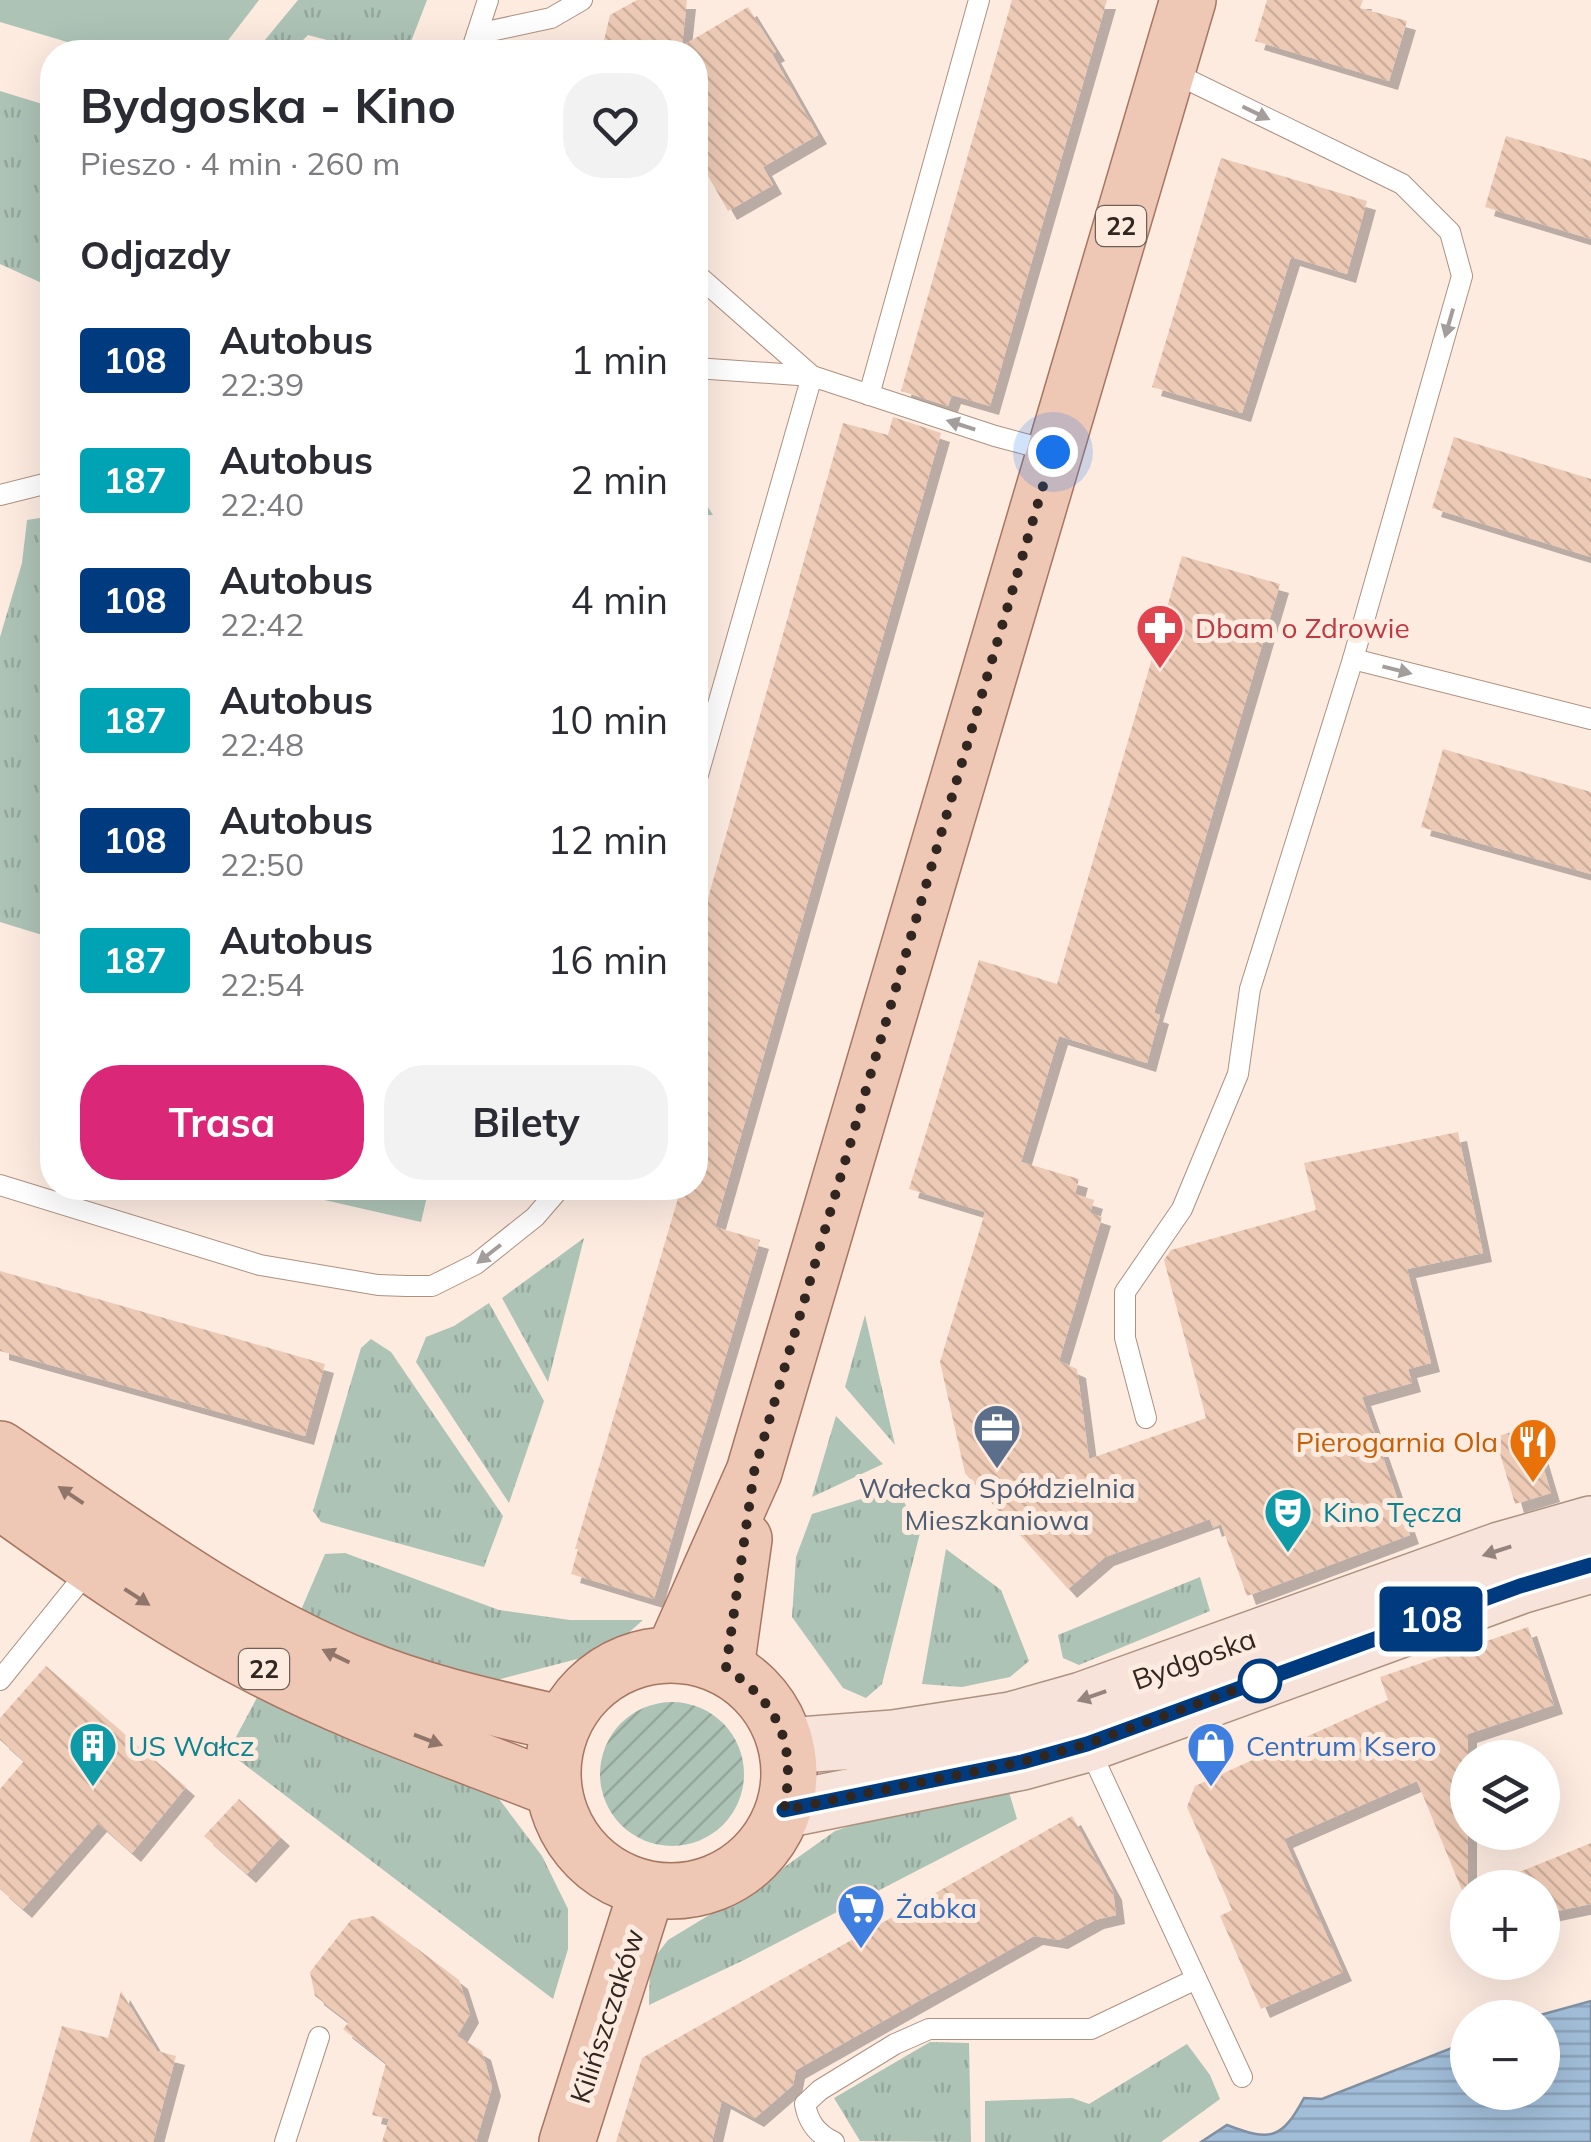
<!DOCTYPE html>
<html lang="pl">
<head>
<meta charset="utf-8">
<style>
	:root { --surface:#fff; --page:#f2f2f3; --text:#2b2b33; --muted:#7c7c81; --accent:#db2777 }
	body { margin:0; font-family:Mulish,sans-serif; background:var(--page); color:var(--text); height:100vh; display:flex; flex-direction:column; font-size:38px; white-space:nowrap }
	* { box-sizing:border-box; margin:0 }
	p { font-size:32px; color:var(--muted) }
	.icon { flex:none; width:55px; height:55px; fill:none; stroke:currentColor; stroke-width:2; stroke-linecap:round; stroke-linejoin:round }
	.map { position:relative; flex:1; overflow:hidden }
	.details { position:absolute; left:40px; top:40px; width:668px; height:1160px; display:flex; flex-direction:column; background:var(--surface); border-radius:40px; box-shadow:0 10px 40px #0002 }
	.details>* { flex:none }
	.badge { padding:0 20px; border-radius:8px; font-size:35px; line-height:65px }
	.controls { position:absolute; left:1450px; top:1740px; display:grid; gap:20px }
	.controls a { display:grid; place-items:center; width:110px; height:110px; border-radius:50%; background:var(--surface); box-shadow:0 10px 40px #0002; font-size:50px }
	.you { position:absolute; width:50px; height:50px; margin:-25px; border:8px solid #fff; border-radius:50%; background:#1a73e8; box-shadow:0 0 0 15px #1a73e833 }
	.map>.badge { position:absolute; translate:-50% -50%; box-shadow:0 0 0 5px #fff }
	h2 { padding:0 40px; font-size:38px; line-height:90px }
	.round { display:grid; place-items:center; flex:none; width:105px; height:105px; border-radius:40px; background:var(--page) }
	.summary { display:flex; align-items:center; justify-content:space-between; height:170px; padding:0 40px }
	h1 { font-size:48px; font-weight:700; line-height:75px }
	.primary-button { display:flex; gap:20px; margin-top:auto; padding:20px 40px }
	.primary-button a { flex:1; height:115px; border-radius:40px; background:var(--accent); color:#fff; font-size:40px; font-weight:700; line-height:115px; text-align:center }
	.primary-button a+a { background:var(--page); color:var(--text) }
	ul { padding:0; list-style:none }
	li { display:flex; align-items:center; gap:30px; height:120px; padding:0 40px }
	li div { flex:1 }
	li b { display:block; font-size:38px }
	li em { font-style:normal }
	li .badge { min-width:110px; font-weight:700; text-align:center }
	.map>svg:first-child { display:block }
	.grass { fill:url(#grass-tufts) }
	.park { fill:#adc3b6 }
	.garden { fill:url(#garden-furrows) }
	.water { fill:url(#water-rules); stroke:#8090a1; stroke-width:2.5 }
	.building { fill:url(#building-back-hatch); filter:url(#shadow) }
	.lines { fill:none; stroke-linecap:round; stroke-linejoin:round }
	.lane-casing { stroke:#ad9180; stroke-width:22 }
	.secondary-casing { stroke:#ad9180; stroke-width:58 }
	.primary-casing { stroke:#a67661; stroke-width:58 }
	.lane { stroke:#fff; stroke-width:20 }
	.secondary { stroke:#f7e3da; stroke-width:55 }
	.primary { stroke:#efc7b5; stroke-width:55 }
	.oneway { fill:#a39d9b }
	.oneway2 { fill:#90766a }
	.oneway3 { fill:#94847d }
	.line-casing { stroke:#fff; stroke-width:22 }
	.line { stroke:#003b80; stroke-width:15 }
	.walk { stroke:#322620; stroke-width:10; stroke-dasharray:0 18 }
	.stop-dot { fill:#fff; stroke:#003b80; stroke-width:5 }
	.labels { text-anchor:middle; stroke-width:10; stroke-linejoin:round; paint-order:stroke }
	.shield { fill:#fdebe0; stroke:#6f615a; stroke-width:2.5 }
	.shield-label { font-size:25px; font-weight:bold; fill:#322620 }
	.health-label { font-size:28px; fill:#be3a42; stroke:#fdebe0; text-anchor:start }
	.food-label { font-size:28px; fill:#c56008; stroke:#fdebe0; text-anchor:end }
	.service-label { font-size:28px; fill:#4e5e75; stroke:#fdebe0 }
	.culture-label { font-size:28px; fill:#0d838f; stroke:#fdebe0; text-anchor:start }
	.street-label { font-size:28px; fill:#322620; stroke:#fdebe0 }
	.shop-label { font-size:28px; fill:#366cbe; stroke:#fdebe0; text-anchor:start }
</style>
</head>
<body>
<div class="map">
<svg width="1591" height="2142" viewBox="0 0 1591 2142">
	<defs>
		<pattern id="grass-tufts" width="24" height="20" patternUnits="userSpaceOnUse" patternTransform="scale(2.5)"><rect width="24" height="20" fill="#adc3b6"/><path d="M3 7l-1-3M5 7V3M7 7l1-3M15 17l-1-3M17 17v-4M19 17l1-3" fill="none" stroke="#95a79c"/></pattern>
		<pattern id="garden-furrows" width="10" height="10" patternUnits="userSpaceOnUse" patternTransform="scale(2.5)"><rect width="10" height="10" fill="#adc3b6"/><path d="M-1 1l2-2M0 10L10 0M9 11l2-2" fill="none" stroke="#95a79c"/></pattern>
		<pattern id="water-rules" width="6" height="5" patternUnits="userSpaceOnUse" patternTransform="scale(2.5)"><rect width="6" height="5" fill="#a1bdd8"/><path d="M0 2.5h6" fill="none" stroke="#8ba2b9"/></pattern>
		<pattern id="building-back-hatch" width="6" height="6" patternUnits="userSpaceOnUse" patternTransform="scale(2.5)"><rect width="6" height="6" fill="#edcab5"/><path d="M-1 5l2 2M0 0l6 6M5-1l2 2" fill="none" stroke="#ccad9b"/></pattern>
		<filter id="shadow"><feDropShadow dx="9" dy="9" stdDeviation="0" flood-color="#0004"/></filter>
	</defs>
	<rect width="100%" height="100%" fill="#fdebe0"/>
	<g class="grass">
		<path d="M298 0H427L407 52H372L308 35 291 52H255Z"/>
		<path d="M0 91 52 107V259L44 284 0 264Z"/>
		<path d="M695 487 713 515H703L695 546Z"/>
		<path d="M52 516V938L0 922V637L22 563 27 520Z"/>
		<path d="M584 1238 548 1382 502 1298Z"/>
		<path d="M489 1303 544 1401 509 1503 416 1362 426 1337 454 1326Z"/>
		<path d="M865 1315 895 1445 845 1387Z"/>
		<path d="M371 1339 391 1352 503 1516 484 1567 321 1522 313 1511 361 1348Z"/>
		<path d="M836 1416 883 1464 812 1497Z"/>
		<path d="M897 1488 920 1533 882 1684 866 1698 843 1688 792 1617 796 1557 812 1514Z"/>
		<path d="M946 1549 1001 1590 1029 1661 1010 1677 962 1687 922 1684Z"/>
		<path d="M345 1553 499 1610 570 1620H643L608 1651 489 1682 457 1680 298 1617 325 1554Z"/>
		<path d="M1200 1577 1210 1611 1079 1665 1063 1658 1058 1635Z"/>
		<path d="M261 1690 496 1795 542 1856 568 1909V1949L553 1999 228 1752Z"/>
		<path d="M1006 1782 1017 1819 744 1960 649 2005 650 1963 668 1940 762 1883 835 1831 914 1804Z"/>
		<path d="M930 2042 969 2043 971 2142 860 2141 834 2098Z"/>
		<path d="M1187 2044 1210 2075 1220 2099 1161 2142H985V2101L1072 2098 1089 2104Z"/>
	</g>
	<g class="park">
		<path d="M0 0H259L219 52H101L0 22Z"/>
		<path d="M319 1188H429L421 1222 320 1199Z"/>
	</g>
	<circle class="garden" cx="672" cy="1774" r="72"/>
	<path class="water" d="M1591 2001V2142H1201L1227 2125C1271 2142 1282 2139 1304 2098L1322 2099 1467 2042 1468 2092H1542V2018L1533 2017Z"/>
	<g class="building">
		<path d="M637 0H687L682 46 748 7 776 52 772 54 818 135 763 167 773 185 728 211 695 153V52H620L602 49 610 15Z"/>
		<path d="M1012 0H1107L990 406 952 395 948 406 901 391Z"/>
		<path d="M1267 0H1363L1360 8 1407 21 1389 81 1255 41Z"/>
		<path d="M1506 136 1591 161V239L1485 207Z"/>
		<path d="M1221 158 1367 201 1347 274 1291 257 1242 413 1152 387Z"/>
		<path d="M893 417 941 433 715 1227 760 1240 654 1599 571 1574 578 1549H575L681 1188H695V944L843 423 888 435Z"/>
		<path d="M1454 437 1591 479V557L1432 508Z"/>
		<path d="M1182 556 1280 584 1154 1013 1160 1015 1147 1063 1059 1036 1021 1162 1079 1179 1075 1194 1094 1200 1090 1213 1102 1217 1059 1361 1077 1369 1089 1459 1206 1418 1164 1260 1171 1250 1316 1210 1304 1163 1458 1132 1483 1253 1407 1269 1431 1363 1408 1369 1412 1383 1362 1397 1410 1535 1247 1596 1221 1524 1213 1528 1210 1519 1105 1557 1068 1589 965 1473 940 1362 985 1212 909 1189 979 960 1057 984Z"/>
		<path d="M1443 749 1591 792V874L1421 827Z"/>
		<path d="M0 1271 325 1364 305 1436 0 1351Z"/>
		<path d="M1531 1426 1551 1493 1515 1504 1495 1437Z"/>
		<path d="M1528 1627 1554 1705 1468 1734V1905L1417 1781 1284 1839 1343 1972 1261 2009 1220 1916 1232 1910 1187 1807 1195 1786 1277 1749 1298 1752 1295 1742 1388 1700 1380 1677Z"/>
		<path d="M46 1666 186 1787 132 1853 98 1823 23 1909 0 1889V1789L24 1761 0 1740V1718Z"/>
		<path d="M239 1799 281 1837 247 1874 204 1836Z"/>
		<path d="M1072 1816 1113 1891 1116 1915 1095 1920 1059 1940 1034 1936 963 1976 796 2070 793 2085 755 2118 722 2100 712 2142H616L642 2058Z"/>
		<path d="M1591 1843V1904L1542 1914V1888H1480Z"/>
		<path d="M374 1916 459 1980 470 2014 457 2036 482 2051 492 2087 476 2142H382L389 2119 372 2115 386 2063 343 2029 349 2022 315 1996 310 1972 351 1920Z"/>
		<path d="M121 1991 157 2051 176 2056 153 2142H30L62 2026 108 2038Z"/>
	</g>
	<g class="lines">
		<g class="lane-casing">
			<g id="lane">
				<path d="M477 34 551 18 582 0"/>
				<path d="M471 52 488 0"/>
				<path d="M1170 71 1402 184 1450 232 1462 276 1353 659 1591 719"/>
				<path d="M695 273 812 376"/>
				<path d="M695 368 812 376 995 436 1051 451"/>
				<path d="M869 395 979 0"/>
				<path d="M0 495 52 482"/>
				<path d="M695 785 812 376"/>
				<path d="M0 1185 260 1265 378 1285 406 1286H432L476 1264 535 1217 560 1188"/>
				<path d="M1146 1418 1125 1338V1292L1182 1209 1238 1074 1250 989 1353 659"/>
				<path d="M0 1680 92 1566"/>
				<path d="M1088 1746 1242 2077"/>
				<path d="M285 2142 319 2037"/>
				<path d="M834 2142C817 2134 808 2122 805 2104L820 2090 895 2044 929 2029H1091L1194 1980"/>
			</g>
		</g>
		<g class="secondary-casing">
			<g id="secondary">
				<path d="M787 1746 894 1738 1011 1720 1082 1700 1500 1550 1591 1524"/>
				<path d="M784 1810 1022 1762 1087 1744 1520 1586 1591 1565"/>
			</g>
		</g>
		<g class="primary-casing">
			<g id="primary">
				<path d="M0 1449C115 1525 229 1614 358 1666 424 1693 494 1708 563 1724"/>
				<path d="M0 1501C81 1559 161 1616 250 1662 346 1713 452 1749 553 1789"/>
				<path d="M673 1654 754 1472 1188 0"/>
				<circle cx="671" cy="1773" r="118"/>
				<path d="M726 1668 744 1539"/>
				<path d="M567 2142 647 1890"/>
			</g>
		</g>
		<use href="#lane" class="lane"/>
		<use href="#secondary" class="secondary"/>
		<use href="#primary" class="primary"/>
	</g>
	<defs><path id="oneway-solid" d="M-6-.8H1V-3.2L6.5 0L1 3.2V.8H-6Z" transform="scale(2.5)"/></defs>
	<g class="oneway">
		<use href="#oneway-solid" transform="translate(1256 113) rotate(26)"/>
		<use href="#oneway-solid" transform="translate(1449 323) rotate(106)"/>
		<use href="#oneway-solid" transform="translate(961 425) rotate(-162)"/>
		<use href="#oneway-solid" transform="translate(1397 670) rotate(14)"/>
		<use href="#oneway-solid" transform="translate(489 1254) rotate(142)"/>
	</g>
	<g class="oneway2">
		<use href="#oneway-solid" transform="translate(71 1495) rotate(-146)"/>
		<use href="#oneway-solid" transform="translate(137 1597) rotate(33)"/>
		<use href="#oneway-solid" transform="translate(336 1656) rotate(-154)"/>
		<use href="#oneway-solid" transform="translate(428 1740) rotate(21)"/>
	</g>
	<g class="oneway3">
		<use href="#oneway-solid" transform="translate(1497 1551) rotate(162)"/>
		<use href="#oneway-solid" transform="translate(1092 1696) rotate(161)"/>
	</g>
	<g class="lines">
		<g class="line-casing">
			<path id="line" d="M784 1810 1022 1762 1087 1744 1520 1586 1591 1565"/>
		</g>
		<use href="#line" class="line"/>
		<path class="walk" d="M1053 452 754 1472 726 1668C781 1706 796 1744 784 1810L1022 1762 1087 1744 1268 1678 1260 1681"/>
	</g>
	<defs>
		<g id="pharmacy-pin" transform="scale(2.5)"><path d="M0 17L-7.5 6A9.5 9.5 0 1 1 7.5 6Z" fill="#e0444e" stroke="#fdebe0"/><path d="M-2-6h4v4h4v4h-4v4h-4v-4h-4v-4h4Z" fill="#fff"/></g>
		<g id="office-pin" transform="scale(2.5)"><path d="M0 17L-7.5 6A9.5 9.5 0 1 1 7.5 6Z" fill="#5c6f8a" stroke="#fdebe0"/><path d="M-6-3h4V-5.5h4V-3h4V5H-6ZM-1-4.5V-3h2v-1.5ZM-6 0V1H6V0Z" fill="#fff"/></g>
		<g id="restaurant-pin" transform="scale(2.5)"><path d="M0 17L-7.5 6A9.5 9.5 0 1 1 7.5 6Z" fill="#e8710a" stroke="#fdebe0"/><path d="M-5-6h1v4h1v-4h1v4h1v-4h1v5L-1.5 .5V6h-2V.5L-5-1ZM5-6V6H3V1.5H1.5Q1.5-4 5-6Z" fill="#fff"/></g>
		<g id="theatre-pin" transform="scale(2.5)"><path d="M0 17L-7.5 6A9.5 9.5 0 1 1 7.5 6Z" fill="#0f9aa8" stroke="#fdebe0"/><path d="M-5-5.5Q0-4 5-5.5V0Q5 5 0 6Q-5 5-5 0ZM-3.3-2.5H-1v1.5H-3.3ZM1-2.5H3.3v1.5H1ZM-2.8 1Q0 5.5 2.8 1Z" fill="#fff"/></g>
		<g id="building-pin" transform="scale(2.5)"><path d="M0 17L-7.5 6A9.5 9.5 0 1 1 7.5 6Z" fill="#0f9aa8" stroke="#fdebe0"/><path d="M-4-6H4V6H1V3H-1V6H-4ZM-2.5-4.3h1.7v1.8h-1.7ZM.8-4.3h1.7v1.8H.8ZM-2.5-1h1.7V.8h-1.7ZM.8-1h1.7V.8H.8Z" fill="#fff"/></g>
		<g id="shop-pin" transform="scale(2.5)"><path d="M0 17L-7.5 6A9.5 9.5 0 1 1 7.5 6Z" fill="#3f7fe0" stroke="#fdebe0"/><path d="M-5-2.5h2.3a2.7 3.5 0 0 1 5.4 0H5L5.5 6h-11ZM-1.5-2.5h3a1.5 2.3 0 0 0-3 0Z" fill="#fff"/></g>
		<g id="supermarket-pin" transform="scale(2.5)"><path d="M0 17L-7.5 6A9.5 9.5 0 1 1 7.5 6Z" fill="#3f7fe0" stroke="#fdebe0"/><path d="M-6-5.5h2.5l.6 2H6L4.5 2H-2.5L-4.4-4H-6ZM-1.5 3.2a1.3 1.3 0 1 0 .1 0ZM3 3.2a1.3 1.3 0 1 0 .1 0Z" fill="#fff"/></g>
	</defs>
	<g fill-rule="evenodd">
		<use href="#pharmacy-pin" x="1160" y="628"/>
		<use href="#office-pin" x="997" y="1428"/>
		<use href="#restaurant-pin" x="1533" y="1442"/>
		<use href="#theatre-pin" x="1288" y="1512"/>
		<use href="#building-pin" x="93" y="1746"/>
		<use href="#shop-pin" x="1211" y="1746"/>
		<use href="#supermarket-pin" x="861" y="1908"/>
	</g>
	<circle class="stop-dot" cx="1260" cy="1681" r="20"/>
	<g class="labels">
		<g class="shield">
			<rect x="1096" y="206" width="50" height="40" rx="8"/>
			<rect x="239" y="1649" width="50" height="40" rx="8"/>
		</g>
		<g class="shield-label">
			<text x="1121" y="235">22</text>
			<text x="264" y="1678">22</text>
		</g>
		<g class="health-label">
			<text x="1195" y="638">Dbam o Zdrowie</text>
		</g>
		<g class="food-label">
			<text x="1498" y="1452">Pierogarnia Ola</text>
		</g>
		<g class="service-label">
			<text x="997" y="1498">Wałecka Spółdzielnia<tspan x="997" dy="32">Mieszkaniowa</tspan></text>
		</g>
		<g class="culture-label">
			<text x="1323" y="1522">Kino Tęcza</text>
			<text x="128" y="1756">US Wałcz</text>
		</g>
		<g class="street-label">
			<text transform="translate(1194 1659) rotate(-20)" y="10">Bydgoska</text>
			<text transform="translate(607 2016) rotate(-72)" y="10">Kilińszczaków</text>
		</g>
		<g class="shop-label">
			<text x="1246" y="1756">Centrum Ksero</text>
			<text x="896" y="1918">Żabka</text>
		</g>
	</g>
</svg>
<div class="controls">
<a><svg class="icon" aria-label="layers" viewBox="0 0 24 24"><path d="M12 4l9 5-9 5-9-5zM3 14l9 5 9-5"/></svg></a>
<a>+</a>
<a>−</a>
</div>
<div class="you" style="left:1053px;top:452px"></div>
<b class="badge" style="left:1431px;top:1619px;background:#003b80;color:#fff">108</b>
<section class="details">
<div class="summary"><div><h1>Bydgoska - Kino</h1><p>Pieszo · 4 min · 260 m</p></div><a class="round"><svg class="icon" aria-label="heart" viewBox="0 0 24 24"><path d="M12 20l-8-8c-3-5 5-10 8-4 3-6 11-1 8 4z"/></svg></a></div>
<h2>Odjazdy</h2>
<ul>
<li><span class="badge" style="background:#003b80;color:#fff">108</span><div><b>Autobus</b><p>22:39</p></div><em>1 min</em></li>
<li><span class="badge" style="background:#00a3b4;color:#fff">187</span><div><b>Autobus</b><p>22:40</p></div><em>2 min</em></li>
<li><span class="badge" style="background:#003b80;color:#fff">108</span><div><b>Autobus</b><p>22:42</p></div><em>4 min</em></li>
<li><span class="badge" style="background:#00a3b4;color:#fff">187</span><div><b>Autobus</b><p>22:48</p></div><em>10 min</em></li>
<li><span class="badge" style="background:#003b80;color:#fff">108</span><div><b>Autobus</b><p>22:50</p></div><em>12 min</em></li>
<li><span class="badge" style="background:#00a3b4;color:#fff">187</span><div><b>Autobus</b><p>22:54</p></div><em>16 min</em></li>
</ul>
<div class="primary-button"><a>Trasa</a><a>Bilety</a></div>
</section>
</div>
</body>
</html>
